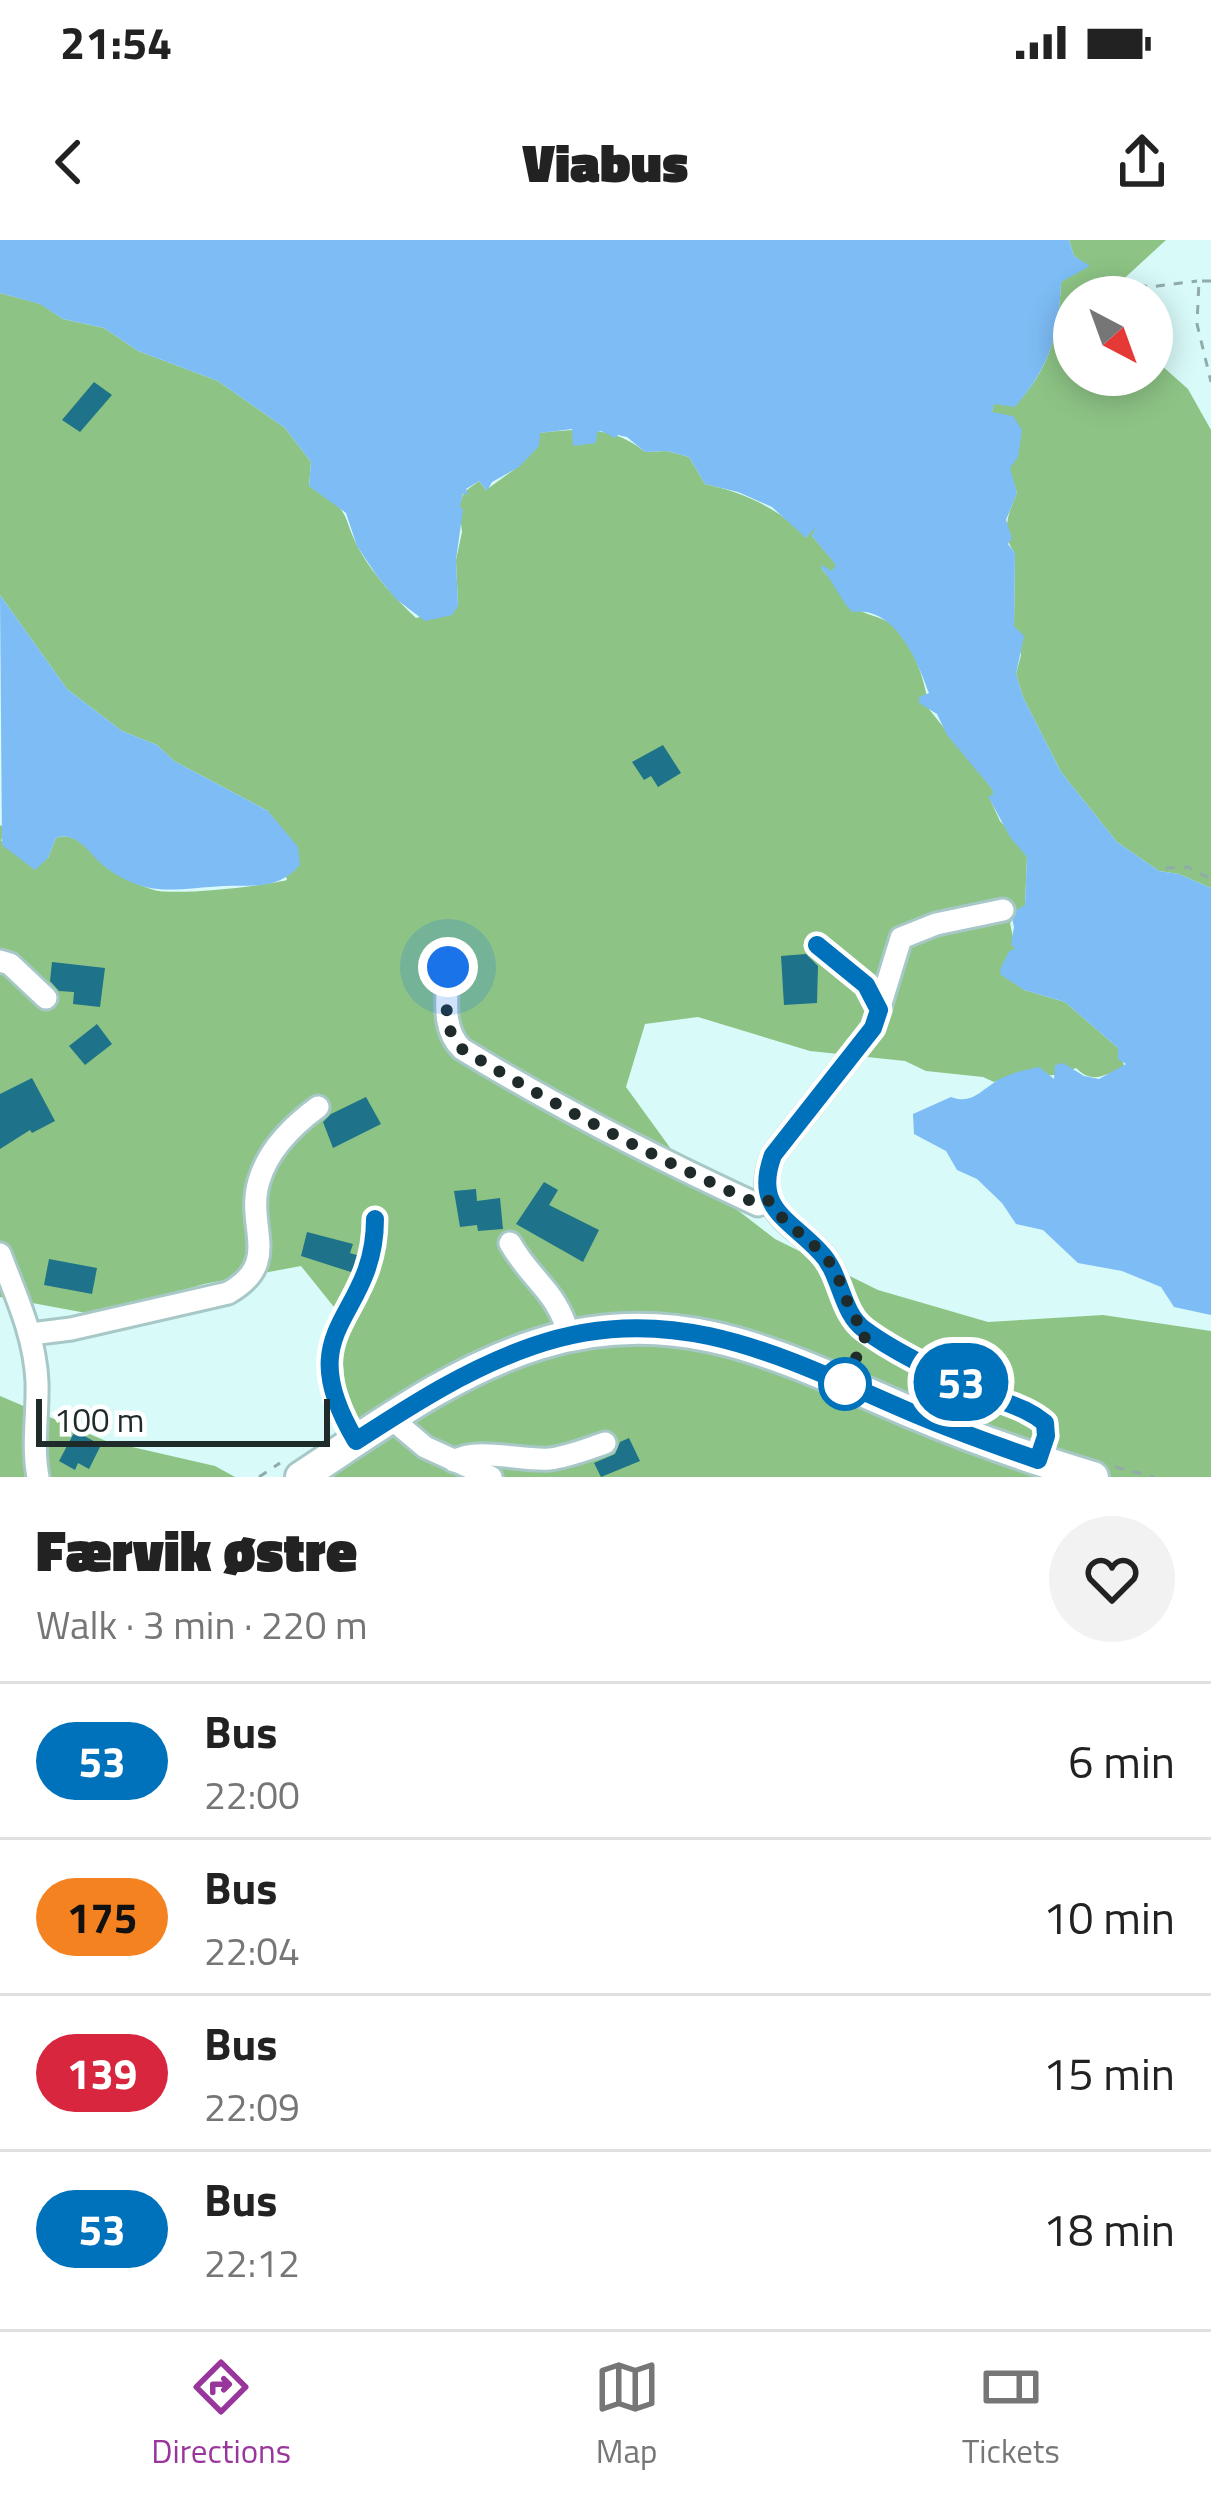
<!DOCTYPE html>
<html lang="en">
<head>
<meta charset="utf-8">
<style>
	:root { --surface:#fff; --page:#f2f2f2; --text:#222; --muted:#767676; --line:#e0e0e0; --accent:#99369c }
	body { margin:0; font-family:"Titillium Web",sans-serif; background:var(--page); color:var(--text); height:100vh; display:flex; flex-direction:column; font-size:45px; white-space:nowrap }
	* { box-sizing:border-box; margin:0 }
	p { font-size:39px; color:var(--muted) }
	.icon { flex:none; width:66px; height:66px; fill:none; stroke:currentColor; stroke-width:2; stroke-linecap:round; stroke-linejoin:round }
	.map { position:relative; height:1237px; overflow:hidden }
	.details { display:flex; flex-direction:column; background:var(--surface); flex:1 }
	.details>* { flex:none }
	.badge { padding:0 24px; border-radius:39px; font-size:42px; line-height:78px }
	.needle { width:78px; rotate:139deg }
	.tools { position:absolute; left:1053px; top:36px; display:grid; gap:24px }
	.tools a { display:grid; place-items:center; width:120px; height:120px; border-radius:50%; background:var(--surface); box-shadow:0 6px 30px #0003; font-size:60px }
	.scale { position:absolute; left:36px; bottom:30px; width:294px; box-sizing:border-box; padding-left:12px; border:6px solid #1f2b2b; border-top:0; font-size:33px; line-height:42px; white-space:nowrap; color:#1f2b2b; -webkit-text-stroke:9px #fff; paint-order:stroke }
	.you { position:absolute; width:60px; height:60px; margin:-30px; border:9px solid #fff; border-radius:50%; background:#1a73e8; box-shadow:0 0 0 18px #1a73e833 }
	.map>.badge { position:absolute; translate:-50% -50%; box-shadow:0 0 0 6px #fff }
	.round { display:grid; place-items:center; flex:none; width:126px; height:126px; border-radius:63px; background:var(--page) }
	.overview { display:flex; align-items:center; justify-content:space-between; height:204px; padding:0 36px }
	h1 { font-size:57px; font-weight:800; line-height:90px }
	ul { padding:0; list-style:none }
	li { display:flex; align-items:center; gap:36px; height:156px; padding:0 36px; border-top:3px solid var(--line) }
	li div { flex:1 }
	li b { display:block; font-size:45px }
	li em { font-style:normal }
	li .badge { min-width:132px; font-weight:700; text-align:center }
	.status { display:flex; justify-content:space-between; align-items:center; height:84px; padding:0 60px; background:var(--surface); direction:ltr }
	.status svg { height:33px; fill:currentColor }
	header { display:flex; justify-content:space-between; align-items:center; height:156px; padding:0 36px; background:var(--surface); font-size:54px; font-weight:800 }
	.menu { display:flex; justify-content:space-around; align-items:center; height:168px; border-top:3px solid var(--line); background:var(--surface); font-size:33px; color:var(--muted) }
	.menu a { display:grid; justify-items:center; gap:6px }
	.menu .current { color:var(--accent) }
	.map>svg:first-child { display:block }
	.forest { fill:#8dc485 }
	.water { fill:#7dbcf5 }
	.building { fill:#1e7289 }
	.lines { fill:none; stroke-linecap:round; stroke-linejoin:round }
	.service-casing { stroke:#a7c8c7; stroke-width:16 }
	.minor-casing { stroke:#a7c8c7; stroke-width:27 }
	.secondary-casing { stroke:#a7c8c7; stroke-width:36 }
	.path { stroke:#91abaa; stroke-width:3; stroke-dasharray:9 9; stroke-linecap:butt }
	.service { stroke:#fff; stroke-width:10 }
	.minor { stroke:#fff; stroke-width:21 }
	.secondary { stroke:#fff; stroke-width:30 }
	.line-casing { stroke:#fff; stroke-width:27 }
	.line { stroke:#0072bc; stroke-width:18 }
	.walk { stroke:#1f2b2b; stroke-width:12; stroke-dasharray:0 21.6 }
	.stop-dot { fill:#fff; stroke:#0072bc; stroke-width:6 }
</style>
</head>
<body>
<div class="status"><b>21:54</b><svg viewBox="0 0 49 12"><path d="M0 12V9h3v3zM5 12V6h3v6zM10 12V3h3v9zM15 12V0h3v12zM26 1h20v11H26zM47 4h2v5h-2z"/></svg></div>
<header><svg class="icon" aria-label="back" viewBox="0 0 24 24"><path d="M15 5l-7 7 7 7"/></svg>Viabus<svg class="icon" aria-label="share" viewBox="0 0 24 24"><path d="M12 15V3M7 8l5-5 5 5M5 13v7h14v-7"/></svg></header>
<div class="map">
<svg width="1211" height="1237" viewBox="0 0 1211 1237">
	<rect width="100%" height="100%" fill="#d8faf9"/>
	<g class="forest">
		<path d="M1069 0H1166L1104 57H1074V135H1152V117L1188 149 1211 190V648L1179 634 1159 631 1117 602 1061 532 1023 457 1016 434 1021 415 1014 386 1015 313C1000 295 1008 273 1017 253L992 173 993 163 1021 159C1052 124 1059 87 1061 42L1087 25 1074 16Z"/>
		<path d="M0 53 41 64 63 79 104 88 138 111 218 141 285 188 311 222 309 246C354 271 340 274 360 311 375 337 395 358 416 378L458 366 456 320 462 292 459 267 464 252 479 241 486 250 519 226 539 193C578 188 615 186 645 212L667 211 689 217 705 244C746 253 777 268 807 297L814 285 817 287 812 296 837 325 832 332 821 328C832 340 842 355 853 366 864 376 885 376 896 388 916 411 925 441 929 469L993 550 994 555 989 557 1000 581 1019 601 1027 617 1025 665 1010 683 1024 750 1065 762 1118 808 1125 828C1105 833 1094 846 1076 828 1042 844 1025 828 994 842L983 837 926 831 905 821 810 811 698 777 645 784 626 847 687 931 775 999 878 1050 988 1082 1103 1075 1211 1091V1237H292L349 1187 338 1072 301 1026 204 1044 97 1075 0 1057V585L5 588 1 601 48 618 56 598C81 590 91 618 110 630 122 638 140 646 154 650 174 656 264 646 287 640L268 571 174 521 157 505 122 491 67 449 0 355Z"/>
		<path d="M0 1156 106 1201 215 1226 235 1237H0Z"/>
	</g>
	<g class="water">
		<path d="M0 0H1069L1074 16 1090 26 1061 42C1059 95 1050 126 1015 167L994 164 992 172 1013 176 1022 190 1018 217 1010 228 1017 253 1006 280 1012 298 1008 304 1015 313 1014 386 1024 396 1016 434 1023 457 1061 532 1117 602 1159 631 1179 634 1211 648V1075L1174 1067 1161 1047 1122 1031 1078 1023 1043 990 1016 984 1002 963 977 939 957 930 946 911 914 894 913 874 951 857C972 865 981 850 998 840 1010 833 1025 830 1039 827L1054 839 1055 825 1063 823 1084 836 1099 839 1126 824 1118 819V808L1065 762 1024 750 1001 735 1000 730 1009 711 1015 709 1011 704 1014 687 1011 673 1025 665 1027 617 1010 597 988 556 993 555V550L947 495 937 474 919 463V457L929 453C917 419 894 365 852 372 839 358 834 342 821 328L822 325 832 331 836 325 812 296 816 287 806 298 772 267 738 252 705 244 689 217 667 211 645 212 627 197 618 195 615 198 601 191 597 192 596 203 573 206 572 189 540 193 539 206 519 227 492 242 487 251 479 241 466 249 468 255 463 253 460 267 463 269 456 320 458 366 452 375 425 381 396 359 377 336 357 306 346 273 309 246 311 222 285 188 218 141 138 111 104 88 63 79 40 64 0 53Z"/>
		<path d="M0 355 67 449 122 491 157 505 174 521 268 571 298 607 300 625C278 650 254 645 224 646 178 648 150 659 108 629 90 617 79 590 56 598L48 618 35 630 2 605Z"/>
	</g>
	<g class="building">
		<path d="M94 142 112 155 80 192 62 180Z"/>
		<path d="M663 505 681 533 658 547 651 536 644 540 632 522Z"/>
		<path d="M806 714 818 726 817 763 784 765 781 716Z"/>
		<path d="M52 722 105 728 100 767 73 764 74 752 59 751 50 741Z"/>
		<path d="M97 784 112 804 85 825 69 806Z"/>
		<path d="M32 838 55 881 32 893 30 890 0 909V854Z"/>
		<path d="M366 857 381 884 333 908 323 882 331 874Z"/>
		<path d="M544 942 558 950 549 965 599 990 583 1022 516 984Z"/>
		<path d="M476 949 477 961 500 958 503 989 478 991 477 985 460 987 454 951Z"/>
		<path d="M307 992 353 1004 350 1013 360 1016 354 1033 301 1016Z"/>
		<path d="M49 1019 97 1028 92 1054 44 1045Z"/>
		<path d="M75 1191 101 1205 89 1229 78 1223 75 1230 59 1221Z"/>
		<path d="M629 1198 640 1221 601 1237 594 1223 615 1214 620 1202Z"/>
	</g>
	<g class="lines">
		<g class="service-casing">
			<path id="service" d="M355 1198C289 1088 374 1078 375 979"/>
		</g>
		<g class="minor-casing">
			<g id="minor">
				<path d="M817 705 866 745 879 770 873 788 773 915C752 968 788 979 820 1012 842 1034 840 1071 865 1090 894 1112 953 1140 987 1155 1008 1164 1027 1168 1045 1183L1046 1196 1038 1220"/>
				<path d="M0 721 10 724 46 758"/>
				<path d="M448 727C448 755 440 788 462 809 558 868 656 918 758 965L768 960"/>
				<path d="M879 770 901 698 936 684 1003 670"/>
				<path d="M510 1003C532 1042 557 1050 569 1096"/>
				<path d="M0 1014C16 1056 35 1096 37 1142 38 1174 32 1205 38 1237"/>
				<path d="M31 1094 71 1089 228 1053C283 1022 245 987 259 941 268 910 292 886 318 867"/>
				<path d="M392 1179 425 1207 491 1237"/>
				<path d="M454 1221C477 1207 521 1221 549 1219 568 1217 587 1209 605 1203"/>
			</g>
		</g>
		<g class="secondary-casing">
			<path id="secondary" d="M301 1237C376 1188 452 1131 539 1104 681 1060 786 1119 913 1173 972 1198 1033 1219 1093 1237"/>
		</g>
		<g class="path">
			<path d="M1103 37 1150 47 1197 41"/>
			<path d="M1211 41H1199L1197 84 1211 142"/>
			<path d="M1166 628 1188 627 1211 639"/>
			<path d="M1115 1227 1154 1237"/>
			<path d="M259 1237 280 1223"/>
		</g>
		<use href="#service" class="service"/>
		<use href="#minor" class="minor"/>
		<use href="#secondary" class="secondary"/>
	</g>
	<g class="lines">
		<g class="line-casing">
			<path id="line" d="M375 979C375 1081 287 1085 356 1201 413 1164 469 1128 533 1106 669 1058 779 1115 901 1168 946 1188 992 1204 1038 1220L1046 1196 1045 1183C1027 1168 1008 1164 987 1155 953 1140 894 1112 865 1090 840 1072 842 1034 820 1012 788 978 753 968 773 915L873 788 879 770 866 745 817 705"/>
		</g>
		<use href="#line" class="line"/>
		<path class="walk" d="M448 727C448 755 440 788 462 809 558 868 656 918 758 964L768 960C784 986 813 999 830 1023 846 1046 845 1073 867 1092L845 1144"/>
	</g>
	<circle class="stop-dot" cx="845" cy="1144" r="24"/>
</svg>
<div class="tools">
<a><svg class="needle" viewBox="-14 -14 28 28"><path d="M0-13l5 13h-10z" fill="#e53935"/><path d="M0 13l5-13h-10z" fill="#767676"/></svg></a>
</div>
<div class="scale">100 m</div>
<div class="you" style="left:448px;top:727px"></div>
<b class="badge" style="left:961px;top:1142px;background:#0072bc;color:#fff">53</b>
</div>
<section class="details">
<div class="overview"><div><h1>Færvik østre</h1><p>Walk · 3 min · 220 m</p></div><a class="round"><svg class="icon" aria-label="heart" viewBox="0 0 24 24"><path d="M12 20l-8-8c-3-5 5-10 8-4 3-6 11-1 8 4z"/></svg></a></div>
<ul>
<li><span class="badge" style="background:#0072bc;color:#fff">53</span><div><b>Bus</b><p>22:00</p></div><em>6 min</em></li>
<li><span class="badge" style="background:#f58220;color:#111">175</span><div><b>Bus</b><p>22:04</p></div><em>10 min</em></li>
<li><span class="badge" style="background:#d7263d;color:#fff">139</span><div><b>Bus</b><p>22:09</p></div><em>15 min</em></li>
<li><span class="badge" style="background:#0072bc;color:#fff">53</span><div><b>Bus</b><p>22:12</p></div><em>18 min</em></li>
</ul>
</section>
<nav class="menu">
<a class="current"><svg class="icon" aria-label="directions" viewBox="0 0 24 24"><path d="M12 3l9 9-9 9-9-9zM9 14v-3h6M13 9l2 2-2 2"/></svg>Directions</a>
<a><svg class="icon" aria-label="map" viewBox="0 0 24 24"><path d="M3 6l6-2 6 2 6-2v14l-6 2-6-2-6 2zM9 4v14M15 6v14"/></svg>Map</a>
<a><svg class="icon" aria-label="tickets" viewBox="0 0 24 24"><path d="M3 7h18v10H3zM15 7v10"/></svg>Tickets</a>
</nav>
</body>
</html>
